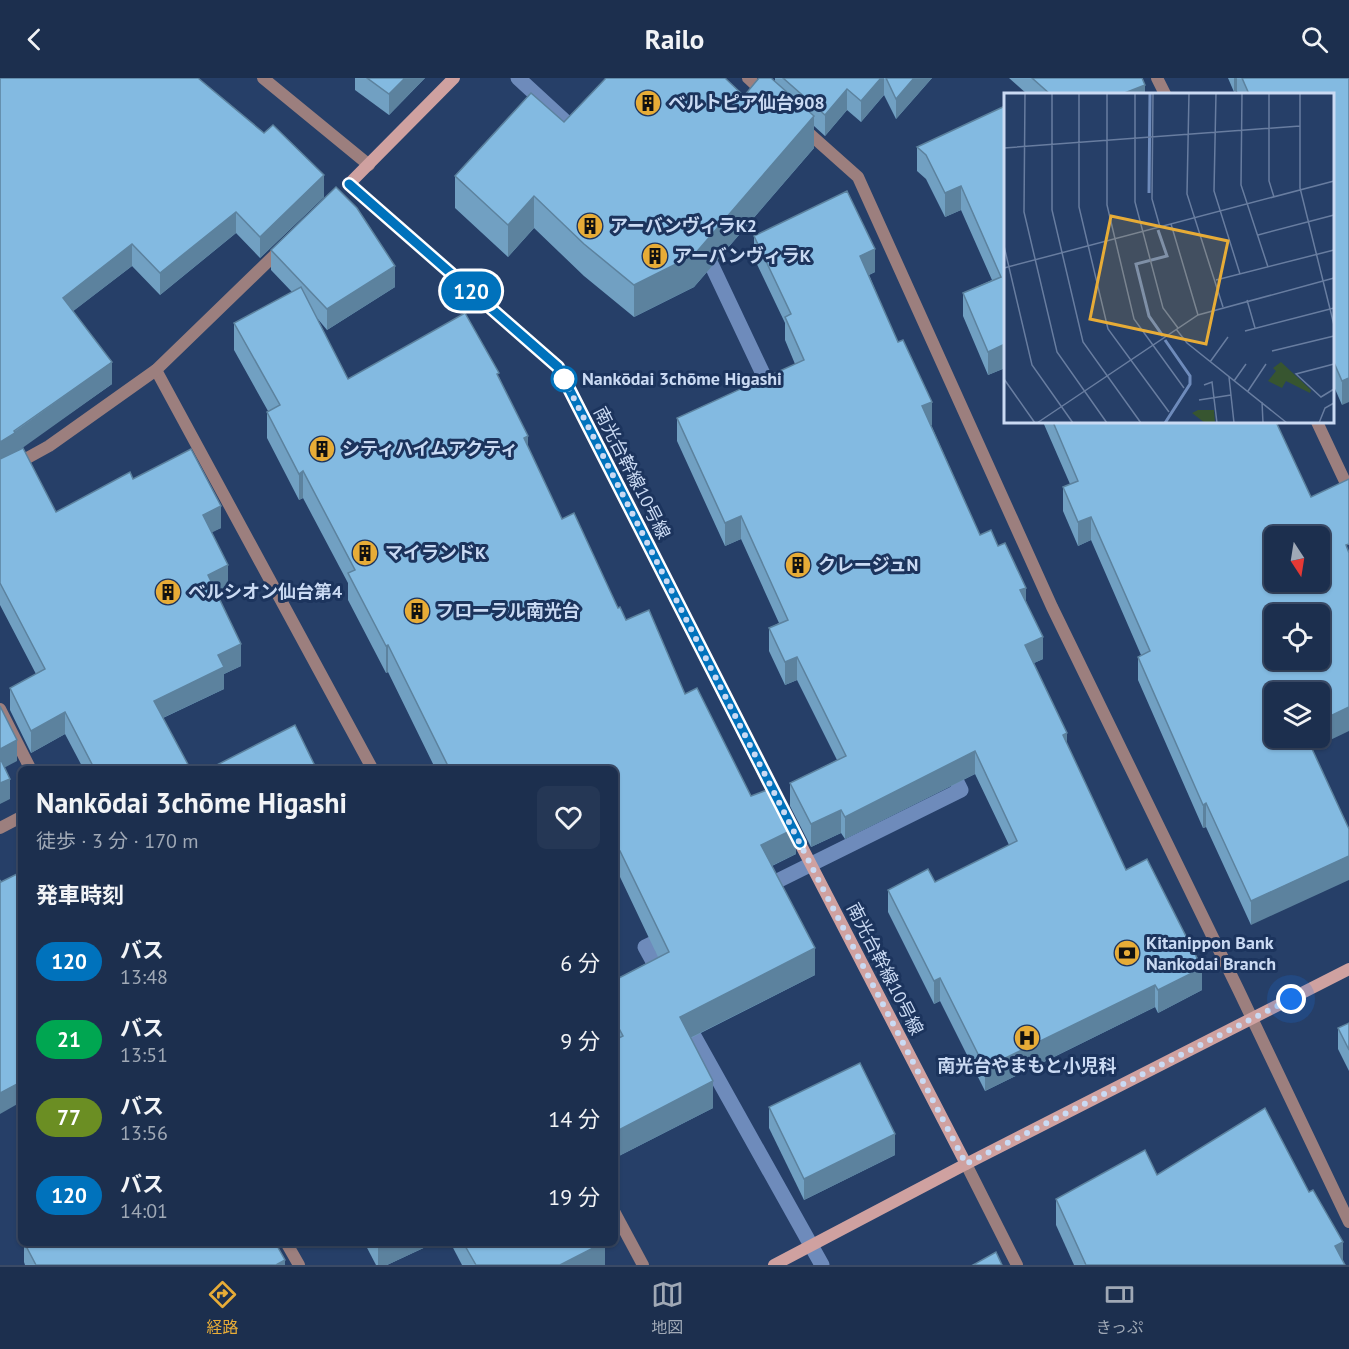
<!DOCTYPE html>
<html lang="ja">
<head>
<meta charset="utf-8">
<style>
	:root { --surface:#1c2f4e; --page:#253755; --text:#f1f3f6; --muted:#a0a9b6; --line:#3a4a66; --accent:#e7ac37 }
	body { margin:0; font-family:"PT Sans","Noto Sans JP",sans-serif; background:var(--page); color:var(--text); height:100vh; display:flex; flex-direction:column; font-size:22px; white-space:nowrap }
	* { box-sizing:border-box; margin:0 }
	p { font-size:20px; color:var(--muted) }
	.icon { flex:none; width:33px; height:33px; fill:none; stroke:currentColor; stroke-width:2; stroke-linecap:round; stroke-linejoin:round }
	.map { position:relative; flex:1; overflow:hidden }
	.side { position:absolute; left:18px; top:688px; width:600px; height:480px; display:flex; flex-direction:column; background:var(--surface); border-radius:9px; box-shadow:0 2px 4px #0004,0 0 0 2px var(--line) }
	.side>* { flex:none }
	.badge { padding:0 12px; border-radius:20px; font-size:21px; line-height:39px }
	.needle { width:39px; rotate:168deg }
	.buttons { position:absolute; left:1264px; top:448px; display:grid; gap:12px }
	.buttons a { display:grid; place-items:center; width:66px; height:66px; border-radius:9px; background:var(--surface); box-shadow:0 2px 4px #0004,0 0 0 2px var(--line); font-size:30px }
	.you { position:absolute; width:30px; height:30px; margin:-15px; border:4px solid #fff; border-radius:50%; background:#1a73e8; box-shadow:0 0 0 9px #1a73e833 }
	.map>.badge { position:absolute; translate:-50% -50%; box-shadow:0 0 0 3px #fff }
	h2 { padding:0 18px; font-size:22px; line-height:54px }
	.round { display:grid; place-items:center; flex:none; width:63px; height:63px; border-radius:9px; background:var(--page) }
	.summary { display:flex; align-items:center; justify-content:space-between; height:102px; padding:0 18px }
	h1 { font-size:28px; font-weight:600; line-height:45px }
	ul { padding:0; list-style:none }
	li { display:flex; align-items:center; gap:18px; height:78px; padding:0 18px }
	li div { flex:1 }
	li b { display:block; font-size:22px }
	li em { font-style:normal }
	li .badge { min-width:66px; font-weight:700; text-align:center }
	header { display:flex; justify-content:space-between; align-items:center; height:78px; padding:0 18px; background:var(--surface); font-size:27px; font-weight:600 }
	.tab-bar { display:flex; justify-content:space-around; align-items:center; height:84px; border-top:2px solid var(--line); background:var(--surface); font-size:16px; color:var(--muted) }
	.tab-bar a { display:grid; justify-items:center; gap:3px }
	.tab-bar .current { color:var(--accent) }
	.map>svg:first-child { display:block }
	.lines { fill:none; stroke-linecap:round; stroke-linejoin:round }
	.stream { stroke:#6e8bbb; stroke-width:15 }
	.street { stroke:#9c7f7e; stroke-width:12 }
	.secondary { stroke:#cfa1a0; stroke-width:12 }
	.wall { fill:#71a0c2 }
	.shaded-wall { fill:#5c829e }
	.building { fill:#83bae1; stroke:#5c829e; stroke-width:1.5; fill-rule:evenodd }
	.line-casing { stroke:#fff; stroke-width:14 }
	.line { stroke:#0072bc; stroke-width:9 }
	.walk { stroke:#cadaf3; stroke-width:6; stroke-dasharray:0 10.8 }
	.stop-dot { fill:#fff; stroke:#0072bc; stroke-width:3 }
	.labels { text-anchor:middle; stroke-width:6; stroke-linejoin:round; paint-order:stroke }
	.poi-label { font-size:18px; font-weight:bold; fill:#cadaf3; stroke:#1c345d; text-anchor:start }
	.stop-label { font-size:18px; font-weight:bold; fill:#cadaf3; stroke:#1c345d; text-anchor:start }
	.street-label { font-size:18px; fill:#cadaf3; stroke:#1c345d }
	.inset-river { fill:none; stroke:#6e8bbb; stroke-width:3 }
	.inset-road { fill:none; stroke:#687da0; stroke-width:1.5 }
	.view { fill:#e7ac37; fill-opacity:0.15; stroke:#e7ac37; stroke-width:3 }
	.inset-edge { fill:none; stroke:#cadaf3; stroke-width:3 }
</style>
</head>
<body>
<header><svg class="icon" aria-label="back" viewBox="0 0 24 24"><path d="M15 5l-7 7 7 7"/></svg>Railo<svg class="icon" aria-label="search" viewBox="0 0 24 24"><circle cx="10" cy="10" r="6"/><path d="M15 15l6 6"/></svg></header>
<div class="map">
<svg width="1349" height="1187" viewBox="0 0 1349 1187">
	<rect width="100%" height="100%" fill="#263f68"/>
	<g class="lines">
		<g class="stream">
			<path d="M518 0 580 57"/>
			<path d="M704 171 773 317"/>
			<path d="M761 811 961 712 949 688"/>
			<path d="M662 900 645 869 670 857"/>
			<path d="M685 942 822 1187"/>
		</g>
		<g class="street">
			<path d="M263 0 369 87"/>
			<path d="M748 0 765 16"/>
			<path d="M1157 0 1165 16"/>
			<path d="M803 50 858 99 1052 529 1238 911 1349 1144"/>
			<path d="M156 292 373 692"/>
			<path d="M1317 344 1349 412"/>
			<path d="M0 395 49 368 156 292 283 169"/>
			<path d="M0 631 31 692"/>
			<path d="M0 750 21 739"/>
			<path d="M966 1086 1017 1187"/>
			<path d="M615 1135 643 1187"/>
			<path d="M287 1166 299 1187"/>
		</g>
		<g class="secondary">
			<path d="M454 0 349 106 558 289 778 723"/>
			<path d="M789 744 966 1086"/>
			<path d="M774 1187 966 1086 1349 891"/>
		</g>
	</g>
	<g class="wall">
		<path d="M0 0 324 119 260 180 236 155 160 217 132 188 73 233 112 306 15 374 56 434 133 401 221 450 211 454 228 509 216 515 241 588 224 596V611L163 640 191 692H84L65 656 31 675 10 632V610L36 596 0 527Z"/>
		<path d="M355 0H425L389 37 355 12Z"/>
		<path d="M775 0H932L896 41 884 17 861 44 847 32 825 58 814 48V70L694 209 634 239 584 198 534 150 508 179 455 130V98L564 44 744 18 775 3Z"/>
		<path d="M1009 0H1142L1145 16H1027Z"/>
		<path d="M1228 0H1349L1342 327 1332 304V16H1238L1237 13 1234 14Z"/>
		<path d="M1005 28V290L988 297 963 238V215L992 202 961 132 945 139 926 101 917 93V69Z"/>
		<path d="M754 158 875 194 869 197 932 347H931L980 457 1026 523 1043 581 1034 585 1067 666 1126 792 1202 912 1158 935 1155 929 985 1013 940 923 934 926 888 834V812L935 804 1009 767 975 696 845 761 841 755 811 769 790 728V705L837 682 797 602 785 607 769 573V550L779 545 741 461 725 468 677 363V340L795 286 785 262V245L754 180Z"/>
		<path d="M271 172 395 209 327 252 317 240 348 301 499 299 528 370 562 441 618 530 626 542 685 616 751 718 796 776 772 788 815 897 691 960 713 1030 615 1080V902L658 879 620 799 615 692H436L388 594 386 595 348 522V505L303 420 299 422 267 360V334L268 333 234 272V245L292 214 271 192Z"/>
		<path d="M1043 344H1276L1311 419 1312 671 1251 847 1206 749 1203 750 1138 602V579L1141 577 1091 462 1078 468 1063 433V409L1070 406Z"/>
		<path d="M1349 945V993L1338 971V950Z"/>
		<path d="M769 1029 895 1077 804 1122 769 1050Z"/>
		<path d="M1157 1097 1343 1183 1345 1187H1074L1056 1147V1121Z"/>
		<path d="M24 1166H276L285 1187H25L24 1184Z"/>
		<path d="M365 1166H432L387 1187H376Z"/>
		<path d="M451 1166H605V1187H462Z"/>
	</g>
	<g class="shaded-wall">
		<path d="M405 0H425L389 37V16Z"/>
		<path d="M881 0H884V17L861 44V23Z"/>
		<path d="M914 0H932L896 41V21Z"/>
		<path d="M1234 0H1237V13L1234 14Z"/>
		<path d="M1145 7V16H1122Z"/>
		<path d="M847 11V32L825 58V37Z"/>
		<path d="M814 38V70L694 209 634 239V207Z"/>
		<path d="M324 97V119L260 180V159Z"/>
		<path d="M961 108V132L945 139V115Z"/>
		<path d="M534 118V150L508 179V147Z"/>
		<path d="M236 134V155L160 217V195Z"/>
		<path d="M132 166V188L63 241V220Z"/>
		<path d="M875 171V194L860 201V178Z"/>
		<path d="M395 188V209L327 252V231Z"/>
		<path d="M1005 266V290L988 297V274Z"/>
		<path d="M112 284V306L0 386V364Z"/>
		<path d="M1349 300V324L1342 327V303Z"/>
		<path d="M932 324V347L922 351V328Z"/>
		<path d="M528 358V384L524 360Z"/>
		<path d="M303 393V420L299 422V396Z"/>
		<path d="M221 428V450L203 459V437Z"/>
		<path d="M741 438V461L725 468V445Z"/>
		<path d="M1091 439V462L1078 468V444Z"/>
		<path d="M228 487V509L208 519V497Z"/>
		<path d="M1026 510V533L1020 512Z"/>
		<path d="M1043 559V581L1025 589V567Z"/>
		<path d="M241 566V588L224 596V611L154 644V623L218 577Z"/>
		<path d="M388 567V594L386 595V568Z"/>
		<path d="M797 579V602L785 607V584Z"/>
		<path d="M1349 629V653L1303 675V660H1320V643Z"/>
		<path d="M65 634V656L31 675V653Z"/>
		<path d="M1067 655V678L1063 657Z"/>
		<path d="M17 662V683L0 692V671Z"/>
		<path d="M975 673V696L845 761V739Z"/>
		<path d="M10 701V721L0 726V705Z"/>
		<path d="M1206 725V749L1203 750V727Z"/>
		<path d="M841 732V755L811 769V746Z"/>
		<path d="M796 750V776L761 793V767Z"/>
		<path d="M620 773V799L615 802V775Z"/>
		<path d="M1349 778V802L1251 847V823Z"/>
		<path d="M815 870V897L680 965V939Z"/>
		<path d="M1202 890V912L1158 935V912Z"/>
		<path d="M940 900V923L934 926V903Z"/>
		<path d="M1155 907V929L985 1013V990Z"/>
		<path d="M713 1003V1030L615 1080V1054Z"/>
		<path d="M21 1004V1024L0 1036V1015Z"/>
		<path d="M895 1056V1077L804 1122V1101Z"/>
		<path d="M1343 1164V1187L1335 1168Z"/>
		<path d="M378 1166H432L387 1187H378Z"/>
		<path d="M601 1166H605V1187H560Z"/>
		<path d="M285 1182V1187H276Z"/>
	</g>
	<g class="building">
		<path d="M0 0H198L264 55 273 47 324 97 260 159 236 134 160 195 132 166 63 220 112 284 14 353 15 355 0 364Z"/>
		<path d="M367 0H405L389 16Z"/>
		<path d="M606 0H725L744 18 759 0H771L814 38 694 177 634 207 584 166 534 118 508 147 455 98 531 15 564 44Z"/>
		<path d="M783 0H881L861 23 847 11 825 37Z"/>
		<path d="M886 0H914L896 21Z"/>
		<path d="M1032 0H1142L1145 7 1122 16H1050Z"/>
		<path d="M1242 0H1349V300L1342 303 1332 280V16H1249Z"/>
		<path d="M1005 28V266L988 274 963 215 1001 199 961 108 945 115 926 77 917 69Z"/>
		<path d="M336 109 357 130 395 188 327 231 271 172Z"/>
		<path d="M847 113 875 171 860 178 898 264 903 262 932 324 922 328 980 457 991 452 998 468 1005 465 1026 510 1020 512 1043 559 1025 567 1067 655 1063 657 1126 792 1147 781 1202 890 1158 912 1155 907 985 990 940 900 934 903 888 812 928 791 935 804 1017 763 975 673 845 739 841 732 811 746 790 705 846 678 797 579 785 584 769 550 788 542 741 438 725 445 677 340 804 282 785 239 791 236 754 158Z"/>
		<path d="M301 209 348 301 465 235 499 295 497 296 528 358 524 360 562 441 574 435 618 530 620 529 626 542 649 532 685 616 697 610 751 718 775 709 796 750 761 767 815 870 680 939 713 1003 615 1054V962L623 958 615 943V902L669 874 620 773 615 775V692H446L449 690 388 567 386 568 348 495 355 492 303 393 299 396 267 334 280 327 234 245Z"/>
		<path d="M1053 344H1276L1311 419 1349 401V466L1346 467 1349 475V629L1320 643V615H1275V660H1307L1349 751V778L1251 823 1206 725 1203 727 1138 579 1150 573 1091 439 1078 444 1063 409 1078 403ZM1275 459H1320V504H1275ZM1275 537H1320V582H1275Z"/>
		<path d="M23 370 56 434 130 394 133 401 191 371 221 428 203 437 228 487 208 497 241 566 218 577 224 589 154 623 191 692H95L65 634 31 653 10 610 45 591 0 505V381Z"/>
		<path d="M0 628 17 662 0 671Z"/>
		<path d="M295 647 317 692H207Z"/>
		<path d="M0 680 10 701 0 705Z"/>
		<path d="M21 794V1004L0 1015V802L1 804Z"/>
		<path d="M1349 945V972L1338 950Z"/>
		<path d="M860 985 895 1056 804 1101 769 1029Z"/>
		<path d="M1265 1030 1309 1114 1313 1112 1343 1164 1335 1168 1345 1187H1086L1056 1121 1145 1072 1157 1097Z"/>
		<path d="M25 1166H276L285 1182 276 1187H36Z"/>
		<path d="M464 1166H601L560 1187H476Z"/>
		<path d="M996 1174 1002 1187H973Z"/>
	</g>
	<g class="lines">
		<g class="line-casing">
			<path id="line" d="M349 106 558 289 800 765"/>
		</g>
		<use href="#line" class="line"/>
		<path class="walk" d="M564 301 822 809 966 1086 1291 921"/>
	</g>
	<defs>
		<g id="building-disc" transform="scale(1.35)"><circle r="9.5" fill="#e7ac37" stroke="#1c345d"/><path d="M-4-6H4V6H1V3H-1V6H-4ZM-2.5-4.3h1.7v1.8h-1.7ZM.8-4.3h1.7v1.8H.8ZM-2.5-1h1.7V.8h-1.7ZM.8-1h1.7V.8H.8Z" fill="#111"/></g>
		<g id="bank-disc" transform="scale(1.35)"><circle r="9.5" fill="#e7ac37" stroke="#1c345d"/><path d="M-6-4H6V4H-6ZM0-2.3a2.3 2.3 0 1 0 0 4.6a2.3 2.3 0 1 0 0-4.6Z" fill="#111"/></g>
		<g id="hospital-disc" transform="scale(1.35)"><circle r="9.5" fill="#e7ac37" stroke="#1c345d"/><path d="M-5-5h3v3.5h4V-5h3V5h-3V1.5h-4V5h-3Z" fill="#111"/></g>
	</defs>
	<g fill-rule="evenodd">
		<use href="#building-disc" x="648" y="25"/>
		<use href="#building-disc" x="590" y="148"/>
		<use href="#building-disc" x="655" y="178"/>
		<use href="#building-disc" x="322" y="371"/>
		<use href="#building-disc" x="365" y="475"/>
		<use href="#building-disc" x="798" y="487"/>
		<use href="#building-disc" x="168" y="514"/>
		<use href="#building-disc" x="417" y="533"/>
		<use href="#bank-disc" x="1127" y="875"/>
		<use href="#hospital-disc" x="1027" y="960"/>
	</g>
	<circle class="stop-dot" cx="564" cy="301" r="12"/>
	<g class="labels">
		<g class="poi-label">
			<text x="668" y="31">ベルトピア仙台908</text>
			<text x="610" y="154">アーバンヴィラK2</text>
			<text x="674" y="184">アーバンヴィラK</text>
			<text x="342" y="377">シティハイムアクティ</text>
			<text x="385" y="481">マイランドK</text>
			<text x="818" y="493">クレージュN</text>
			<text x="188" y="520">ベルシオン仙台第4</text>
			<text x="436" y="539">フローラル南光台</text>
			<text x="1146" y="871">Kitanippon Bank<tspan x="1146" dy="21">Nankodai Branch</tspan></text>
			<text x="1027" y="994" text-anchor="middle">南光台やまもと小児科</text>
		</g>
		<g class="stop-label">
			<text x="582" y="307">Nankōdai 3chōme Higashi</text>
		</g>
		<g class="street-label">
			<text transform="translate(632 395) rotate(63)" y="6">南光台幹線10号線</text>
			<text transform="translate(885 891) rotate(63)" y="6">南光台幹線10号線</text>
		</g>
	</g>
	<g transform="translate(1004 15)">
		<rect width="330" height="330" fill="#263f68"/>
		<path d="M277 269 307 297 306 300 282 288 278 295 264 288 272 278 269 275ZM194 317H210L211 330H201L188 320Z" fill="#375530"/>
		<path class="inset-river" d="M145 100 146 0M154 137 163 163 132 171 145 223 159 243M161 247 186 283V291L161 330"/>
		<path class="inset-road" d="M21 0 20 119 53 259 103 330M48 0V117L79 249 137 330M75 0V114L104 236 165 319M103 0V112L130 226 180 295M131 0V109L159 215 174 235M149 0 148 106 156 134M185 0 183 101 219 214M212 0 210 98 236 181M238 0 237 92 264 174M265 0V88L270 104M296 0V95L330 232M0 55 296 33M167 131 194 222M254 142 330 122M0 153 28 272 69 330M0 175 330 88M212 187 330 157M243 207 251 235M172 236 183 250 283 330M241 238 330 215M268 258 330 243M206 269 224 244M330 271 292 281 317 304 330 296M225 284 230 330M0 286 31 330M230 288 242 271M200 292 208 289 213 330M244 298 262 271M195 307 227 302M258 309 259 330M33 330 194 222 330 185M315 330 321 315 330 310"/>
		<path class="view" d="M107 123 224 148 202 251 86 226Z"/>
		<rect width="330" height="330" class="inset-edge"/>
	</g>
</svg>
<div class="buttons">
<a><svg class="needle" viewBox="-14 -14 28 28"><path d="M0-13l5 13h-10z" fill="#e53935"/><path d="M0 13l5-13h-10z" fill="#a0a9b6"/></svg></a>
<a><svg class="icon" aria-label="locate" viewBox="0 0 24 24"><circle cx="12" cy="12" r="6"/><path d="M12 2v4M12 18v4M2 12h4M18 12h4"/></svg></a>
<a><svg class="icon" aria-label="layers" viewBox="0 0 24 24"><path d="M12 4l9 5-9 5-9-5zM3 14l9 5 9-5"/></svg></a>
</div>
<div class="you" style="left:1291px;top:921px"></div>
<b class="badge" style="left:471px;top:213px;background:#0072bc;color:#fff">120</b>
<section class="side">
<div class="summary"><div><h1>Nankōdai 3chōme Higashi</h1><p>徒歩 · 3 分 · 170 m</p></div><a class="round"><svg class="icon" aria-label="heart" viewBox="0 0 24 24"><path d="M12 20l-8-8c-3-5 5-10 8-4 3-6 11-1 8 4z"/></svg></a></div>
<h2>発車時刻</h2>
<ul>
<li><span class="badge" style="background:#0072bc;color:#fff">120</span><div><b>バス</b><p>13:48</p></div><em>6 分</em></li>
<li><span class="badge" style="background:#00a651;color:#fff">21</span><div><b>バス</b><p>13:51</p></div><em>9 分</em></li>
<li><span class="badge" style="background:#6b8e23;color:#fff">77</span><div><b>バス</b><p>13:56</p></div><em>14 分</em></li>
<li><span class="badge" style="background:#0072bc;color:#fff">120</span><div><b>バス</b><p>14:01</p></div><em>19 分</em></li>
</ul>
</section>
</div>
<nav class="tab-bar">
<a class="current"><svg class="icon" aria-label="directions" viewBox="0 0 24 24"><path d="M12 3l9 9-9 9-9-9zM9 14v-3h6M13 9l2 2-2 2"/></svg>経路</a>
<a><svg class="icon" aria-label="map" viewBox="0 0 24 24"><path d="M3 6l6-2 6 2 6-2v14l-6 2-6-2-6 2zM9 4v14M15 6v14"/></svg>地図</a>
<a><svg class="icon" aria-label="tickets" viewBox="0 0 24 24"><path d="M3 7h18v10H3zM15 7v10"/></svg>きっぷ</a>
</nav>
</body>
</html>
